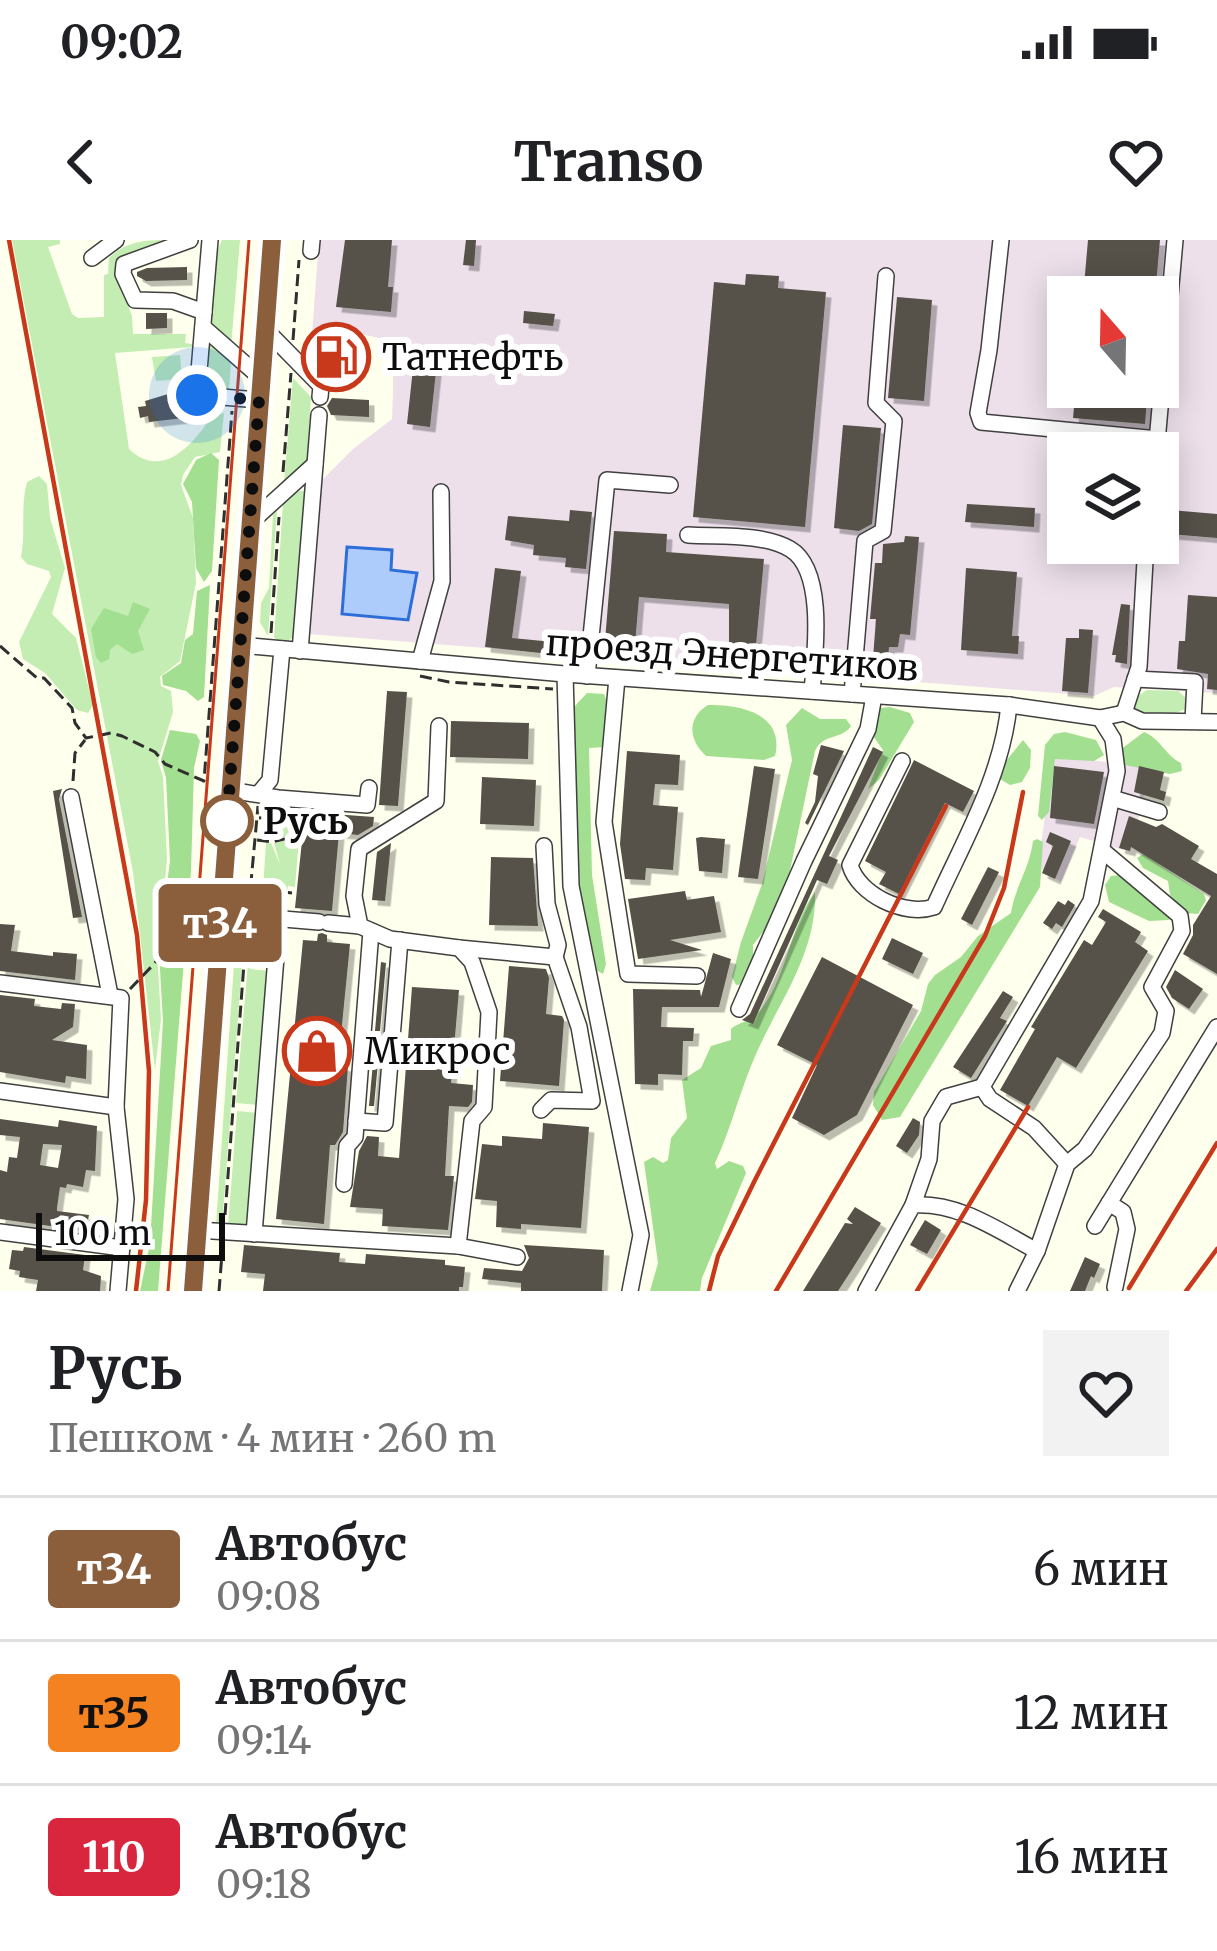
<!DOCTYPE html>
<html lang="ru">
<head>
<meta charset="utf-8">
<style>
	:root { --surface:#fff; --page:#f2f2f2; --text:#202124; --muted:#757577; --line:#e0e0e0 }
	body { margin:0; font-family:Merriweather,serif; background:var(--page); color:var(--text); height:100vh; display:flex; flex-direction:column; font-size:45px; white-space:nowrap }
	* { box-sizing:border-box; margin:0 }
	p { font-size:39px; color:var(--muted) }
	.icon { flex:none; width:66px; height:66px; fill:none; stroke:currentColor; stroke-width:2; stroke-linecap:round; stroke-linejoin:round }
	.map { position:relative; height:1051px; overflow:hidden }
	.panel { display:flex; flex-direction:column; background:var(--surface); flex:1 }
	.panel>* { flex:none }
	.badge { padding:0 24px; border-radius:9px; font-size:42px; line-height:78px }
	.needle { width:78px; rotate:340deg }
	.fabs { position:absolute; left:1047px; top:36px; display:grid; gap:24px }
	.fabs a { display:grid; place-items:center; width:132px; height:132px; border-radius:0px; background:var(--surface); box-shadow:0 6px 30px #0003; font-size:60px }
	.scale { position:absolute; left:36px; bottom:30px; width:189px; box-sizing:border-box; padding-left:12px; border:6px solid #0d0d0d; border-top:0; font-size:33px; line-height:42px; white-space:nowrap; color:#0d0d0d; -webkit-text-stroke:9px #fff; paint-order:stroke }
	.you { position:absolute; width:60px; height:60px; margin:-30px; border:9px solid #fff; border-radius:50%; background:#1a73e8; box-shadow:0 0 0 18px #1a73e833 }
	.map>.badge { position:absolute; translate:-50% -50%; box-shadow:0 0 0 6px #fff }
	.round { display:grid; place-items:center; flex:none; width:126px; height:126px; border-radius:0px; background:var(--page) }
	.overview { display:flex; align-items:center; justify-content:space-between; height:204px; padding:0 48px }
	h1 { font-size:57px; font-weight:700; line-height:90px }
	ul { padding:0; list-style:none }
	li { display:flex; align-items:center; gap:36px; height:144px; padding:0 48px; border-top:3px solid var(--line) }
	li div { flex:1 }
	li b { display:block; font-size:45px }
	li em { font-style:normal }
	li .badge { min-width:132px; font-weight:700; text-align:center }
	.status { display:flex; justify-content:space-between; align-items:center; height:84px; padding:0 60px; background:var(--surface); direction:ltr }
	.status svg { height:33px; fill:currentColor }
	header { display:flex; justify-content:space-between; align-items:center; height:156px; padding:0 48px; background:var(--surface); font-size:54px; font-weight:700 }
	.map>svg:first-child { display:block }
	.industrial { fill:#ede0eb; fill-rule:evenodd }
	.green { fill:#c4edb3 }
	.forest { fill:#a3df91 }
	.water { fill:#adccfb; stroke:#2e6ed8; stroke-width:3 }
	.building { fill:#565148; fill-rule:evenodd; filter:url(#shadow) }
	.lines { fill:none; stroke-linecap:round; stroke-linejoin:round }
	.minor-casing { stroke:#404040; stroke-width:18 }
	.major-casing { stroke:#1e1e1e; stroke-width:21 }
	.path { stroke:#2f2f2f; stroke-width:3; stroke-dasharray:12 6; stroke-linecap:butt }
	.minor { stroke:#fff; stroke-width:15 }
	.major { stroke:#fffb5d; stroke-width:18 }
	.tram { stroke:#c8381a; stroke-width:3 }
	.rail { stroke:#c8381a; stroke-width:4.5 }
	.line-casing { stroke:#fff; stroke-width:27 }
	.line { stroke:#8b5e3c; stroke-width:18 }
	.walk { stroke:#0d0d0d; stroke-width:12; stroke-dasharray:0 21.6 }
	.stop-dot { fill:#fff; stroke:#8b5e3c; stroke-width:6 }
	.labels { text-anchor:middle; stroke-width:12; stroke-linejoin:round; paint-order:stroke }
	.poi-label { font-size:36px; fill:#0d0d0d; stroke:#fff; text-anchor:start }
	.street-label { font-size:36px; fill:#0d0d0d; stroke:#fff }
	.stop-label { font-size:36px; font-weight:bold; fill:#0d0d0d; stroke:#fff; text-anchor:start }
</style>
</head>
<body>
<div class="status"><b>09:02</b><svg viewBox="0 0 49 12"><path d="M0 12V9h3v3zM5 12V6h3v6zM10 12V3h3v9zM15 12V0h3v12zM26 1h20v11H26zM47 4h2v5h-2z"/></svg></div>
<header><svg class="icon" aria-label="back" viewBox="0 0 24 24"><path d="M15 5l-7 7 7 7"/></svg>Transo<svg class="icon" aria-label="heart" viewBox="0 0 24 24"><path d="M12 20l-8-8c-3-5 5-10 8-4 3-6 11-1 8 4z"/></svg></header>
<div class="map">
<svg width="1217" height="1051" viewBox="0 0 1217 1051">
	<defs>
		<filter id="shadow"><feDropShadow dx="5.5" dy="5.5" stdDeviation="0" flood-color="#0004"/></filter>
	</defs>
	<rect width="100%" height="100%" fill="#ffffed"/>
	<g class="industrial">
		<path d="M319 0H1217V453L1114 447 1094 456 308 394 321 241 353 209 392 179 393 151V105L389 100 359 94H312ZM1068 57H1158V147H1068ZM1068 213H1158V303H1068Z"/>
		<path d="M1053 516 1151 527 1130 612 1080 597 1061 642 1038 627Z"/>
	</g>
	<g class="green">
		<path d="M12 0H60V4L48 7 72 74 78 78 104 77V35L108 34 109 18C127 0 148 0 172 0L118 38 132 76 133 94H186L185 103 192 104V107L115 113 129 209C163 241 193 204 212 176L224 173 220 212 195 217 183 235 181 245 193 278 196 343 180 421 160 437 161 446 171 451 173 472 158 521 163 537 167 619 163 661 171 683 157 712 161 779 155 830 133 632Z"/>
		<path d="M222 0H240L231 107 209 80 214 19Z"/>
		<path d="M207 100 231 122 229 149 219 151 210 144Z"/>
		<path d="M180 115 182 139 156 141 152 117Z"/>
		<path d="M293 138 311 157 307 221 284 243Z"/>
		<path d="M39 236 47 244 50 278 65 328 52 374 76 398 93 465 88 473 77 470 45 433 23 419 19 402 51 337 49 331 27 324 21 317C26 292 20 268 27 242Z"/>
		<path d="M299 251H305L293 397 285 404 274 398 283 264Z"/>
		<path d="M277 271 268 396 260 382 261 363 269 348 273 275Z"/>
		<path d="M1147 450 1178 451 1185 457V469C1170 477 1150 479 1135 469V458Z"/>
		<path d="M301 575 299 594 273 600 266 582Z"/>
		<path d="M299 598 295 647 288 646 287 651 263 649 266 603H271L280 624 274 603Z"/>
		<path d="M241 688 244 699 222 985H216L236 695Z"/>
		<path d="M250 700V729L270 731 259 865 236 863Z"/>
		<path d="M237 871 258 873 249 987 228 986Z"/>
	</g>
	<g class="forest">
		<path d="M211 213 219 220 212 331 204 342 196 328 192 262 183 244 196 220Z"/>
		<path d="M210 345 204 457 198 461 186 451 163 445 162 436 181 423 185 400 193 394 197 351Z"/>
		<path d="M133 362 150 369 138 391 144 410 132 414 117 404 110 410 109 419 101 423 96 417 91 389 104 368 128 376Z"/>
		<path d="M587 453 604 454 610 470 606 507 589 508 592 635 606 724 603 734 591 727 573 643 569 492 574 467Z"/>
		<path d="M708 465C740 464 785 474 775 516L764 520 706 516C688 500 687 477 708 465Z"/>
		<path d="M890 467 910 473 914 482 879 540 868 549 883 510 871 493 879 468Z"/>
		<path d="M802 468 820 479H846L851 486C842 500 823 493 815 511L788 640 770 683 753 705V720L743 744 736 745 732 737 741 702 762 644 792 520 786 485Z"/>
		<path d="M170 490 196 494 200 501 194 528 191 631 158 1051H140L150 1004 163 781 159 712 175 686 165 659 170 621 166 538 161 520Z"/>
		<path d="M1065 492 1096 500 1104 515 1094 521 1055 519 1049 572 1042 580 1038 576 1045 505 1054 494Z"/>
		<path d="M1144 492C1161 499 1165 515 1181 523L1182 531 1170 534 1125 525 1120 510Z"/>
		<path d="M1023 500 1031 510 1030 528 1022 542 1010 545 1000 539 1001 527Z"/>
		<path d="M1037 599 1043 602 1040 647 900 877 882 880 873 865 874 852 921 771 928 744 935 735 961 717 978 696 1011 673C1015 647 1030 627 1033 601Z"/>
		<path d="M1143 614 1204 654 1206 660 1198 674 1185 673 1170 655 1168 641 1143 628 1137 618Z"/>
		<path d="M1120 635 1170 675 1169 680 1149 681 1109 662 1105 645 1111 636Z"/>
		<path d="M815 652C817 718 774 767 751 826 738 858 730 891 715 923L717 929 729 921 743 926 746 933 702 1038 700 1051H650L658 1023 644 922 653 917 663 923 668 920 671 898 687 878 682 840 701 828 711 806 731 800V789C739 782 749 782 756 775 787 743 789 686 815 652Z"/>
	</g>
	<path class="water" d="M347 307 392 310 391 330 417 333 408 380 342 374Z"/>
	<g class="building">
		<path d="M345 0H392L388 47H393L391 72 336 67Z"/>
		<path d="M466 0H476L474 26 463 25Z"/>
		<path d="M1088 0H1160L1155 57H1083Z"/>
		<path d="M187 27V40L146 41 137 36V32L147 28Z"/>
		<path d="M746 34 779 36 778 48 826 52 805 287 693 277 714 42 745 45Z"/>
		<path d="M897 57 932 60 924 161 888 158Z"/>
		<path d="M524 71 555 74 553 86 523 83Z"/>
		<path d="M146 73H167V88L146 89Z"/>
		<path d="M319 100 355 103 352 133 322 130 317 125Z"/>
		<path d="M415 110 438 113 430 187 407 184Z"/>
		<path d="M1076 147H1148L1145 184 1073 178Z"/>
		<path d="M178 151 184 178 149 182 148 176 140 178 138 167 146 166 145 161Z"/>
		<path d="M332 158 369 160V177L331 175 327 166Z"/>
		<path d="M843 185 881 188 872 284 859 291 834 288Z"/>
		<path d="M967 264 1035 268 1034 287 965 282Z"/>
		<path d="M1158 269 1217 274V298L1158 293Z"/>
		<path d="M570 270 592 272 586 329 565 327 566 318 533 315 534 305 505 300 508 276 569 281Z"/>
		<path d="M614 291 667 294 666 312 764 319 756 405H760L758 430 719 427 721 402H729V364L639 357 634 416 604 413Z"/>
		<path d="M905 296 919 297 910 395 900 394 898 407H889L888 419 873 418 876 379H870L875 323H882L883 304 904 302Z"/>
		<path d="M495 328 521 331 512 398 543 401 544 393 561 395 559 415 485 407Z"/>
		<path d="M966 328 1017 332 1012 396H1019L1018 414 961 410Z"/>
		<path d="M1188 355 1217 357V450L1207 449 1208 434 1177 429 1179 401H1185Z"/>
		<path d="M1121 364 1130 365 1127 424 1115 422 1116 415H1112Z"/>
		<path d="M1079 389 1093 390 1088 453 1062 451 1066 398H1079Z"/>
		<path d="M387 451 407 452 398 566 379 565Z"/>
		<path d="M451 481 529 483 528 519 450 517Z"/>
		<path d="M821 505 844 511 808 585 805 583 815 562 818 536 813 534Z"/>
		<path d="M873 507 883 512 829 616 838 620 827 644 817 640 753 784 742 780 750 774Z"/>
		<path d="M627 511 680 515 678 545 655 544 653 565 678 567 673 630 646 628 645 640 625 639 620 604Z"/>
		<path d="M914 520 974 551 963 572 945 563 899 654 879 644 886 632 865 621Z"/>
		<path d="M754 526 775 529 758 639 738 637Z"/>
		<path d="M1054 526 1104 532 1094 584 1050 578Z"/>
		<path d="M1139 526 1164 532 1160 550 1166 552 1164 561 1134 552Z"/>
		<path d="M482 537 536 540 534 586 480 584Z"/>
		<path d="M62 549 59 559 82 677 73 678 53 551Z"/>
		<path d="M305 572 374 577 373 586 358 595 339 593 332 671 295 668Z"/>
		<path d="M1129 576 1156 587 1162 584 1199 606 1191 619 1217 634V734L1183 714 1193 695V685L1211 656 1131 607 1130 611 1119 608Z"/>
		<path d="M1050 592 1071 601 1055 639 1042 633 1053 606 1046 602Z"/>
		<path d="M701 597 725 599 722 633 699 631 696 598Z"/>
		<path d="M391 603 385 661 372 660 377 612Z"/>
		<path d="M491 617 533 618 538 686 489 685Z"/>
		<path d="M988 627 999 632 972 685 961 679Z"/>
		<path d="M685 651 687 660 714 656 721 692 670 700 702 710 638 719 628 659Z"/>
		<path d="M1068 660 1075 665 1062 687 1056 683 1052 689 1043 683 1058 661 1065 665Z"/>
		<path d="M1103 669 1141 692 1135 702 1148 711 1076 828 1057 817 1028 866 1000 850 1035 789 1031 787 1084 700 1092 705 1106 682 1098 677Z"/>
		<path d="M0 684 15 685 11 711 53 716V712L77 714 75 740 0 731Z"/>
		<path d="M322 693 327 695V702L350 704 338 825 348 826 343 892 335 905H330L324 984 276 979 303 700 317 701 318 694Z"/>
		<path d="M892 698 923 713 913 734 882 719Z"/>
		<path d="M713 713 731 719 719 767H662L661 787 694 788 693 801H683L682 835 658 834V845L635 844 633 749 700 750 701 757Z"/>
		<path d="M822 717 913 765 857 875 824 895 792 878 817 825 777 805Z"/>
		<path d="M381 722 386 723 380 791H375Z"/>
		<path d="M509 726 546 729 549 738 546 774 562 776 564 780 559 846 500 841Z"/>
		<path d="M1175 730 1203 749 1189 769 1172 758 1166 747Z"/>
		<path d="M412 747 459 750 451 843 473 845 472 862 468 867 449 866 445 936H454L448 990 382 986 383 969 350 967 359 911 367 896 379 897 378 916 399 918Z"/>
		<path d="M1003 751 1013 757 1000 778 1007 781 971 838 953 827Z"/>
		<path d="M0 755 35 759 34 766 61 769 62 763 75 764 73 787 52 800 87 805 86 839 66 836 65 843 0 832Z"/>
		<path d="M375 801H380L374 866H369Z"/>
		<path d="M913 878 920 882 919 895 907 913 896 906Z"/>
		<path d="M0 879 58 887 59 880 97 886 95 931 86 930 83 947 67 944 66 948 60 947 57 968V971L89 975 86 991 0 979V930L7 932 9 917 17 918 20 897 0 895ZM43 904 62 905 58 928 40 925Z"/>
		<path d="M543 883 589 887 581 988 521 984V989L496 987 497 961 475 959 482 904 502 906V896L542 899Z"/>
		<path d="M855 967 881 983 851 1031 838 1051H803L845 983 853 984 847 979Z"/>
		<path d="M925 980 941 990 927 1014 910 1005Z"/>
		<path d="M244 1005 340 1013 339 1022 365 1024 366 1014 445 1020V1025L465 1027 463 1047H459V1051H263L265 1034 241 1032Z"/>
		<path d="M524 1005 604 1010 602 1051H521V1043L482 1039 484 1028 522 1031 529 1018Z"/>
		<path d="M24 1007 85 1015 83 1030 101 1036 100 1051H36L38 1040 19 1037 20 1031 9 1029 12 1010 23 1011Z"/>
		<path d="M1085 1017 1100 1024 1094 1038 1091 1036 1085 1051H1070Z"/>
	</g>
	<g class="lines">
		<g class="minor-casing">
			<g id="minor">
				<path d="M190 0 124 24 123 34 135 60 173 61 204 72"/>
				<path d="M210 0 197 155 259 160"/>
				<path d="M1001 0 989 110 978 173 981 182 1158 199"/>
				<path d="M311 11 312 0"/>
				<path d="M92 18 116 0"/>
				<path d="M203 87 261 138"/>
				<path d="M265 89 321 146 320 157"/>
				<path d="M1156 213 1175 0"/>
				<path d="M250 283 315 224"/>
				<path d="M688 295C718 297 763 293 790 309 826 330 815 415 812 451"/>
				<path d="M240 405 565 434 1009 465 1100 478 1124 473 1142 481 1217 482"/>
				<path d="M300 411 319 175"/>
				<path d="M420 421 442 341 441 252"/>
				<path d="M565 434 571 646 641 995 630 1051"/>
				<path d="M587 436 607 240 670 245"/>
				<path d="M617 438 604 582 628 734 697 736"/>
				<path d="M1135 439 1195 442 1193 481"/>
				<path d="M852 454 865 301 883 291 894 181 876 163 886 36"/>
				<path d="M1124 473 1139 427 1146 303"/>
				<path d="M439 486 436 561 359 609 354 656 360 686 390 699 459 708 472 722 489 772 484 867 472 881 458 1006"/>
				<path d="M902 521 850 625C858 654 904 677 934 667 963 602 1002 537 1009 465"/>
				<path d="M230 550 278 558 367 565 369 548"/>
				<path d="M260 552 270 540 282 409"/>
				<path d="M71 557 110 755"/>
				<path d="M1112 558 1159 572"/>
				<path d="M544 606 547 664 558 705 555 717"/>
				<path d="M220 674 248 676 276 717 254 994"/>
				<path d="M248 676 319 682"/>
				<path d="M328 683 360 686"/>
				<path d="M459 708 555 717 579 787 592 861 551 860 541 870"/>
				<path d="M0 743 121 758 116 867 126 959 118 1051"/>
				<path d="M739 769 804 621 868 489 874 456"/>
				<path d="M0 851 116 867"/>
				<path d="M356 881 385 883 400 700"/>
				<path d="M1067 924 1034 888 990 859 982 847 1091 661 1117 531 1113 499 1100 478"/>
				<path d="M344 944 347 906 355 897 371 691"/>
				<path d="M1109 963 1123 972 1127 989 1115 1047"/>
				<path d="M913 965 929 919 932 881 946 857 982 847"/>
				<path d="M1095 986 1217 787"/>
				<path d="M197 990 458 1006 517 1017"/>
				<path d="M0 992 122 1008"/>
				<path d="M866 1051 913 965C959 962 999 991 1037 1011"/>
				<path d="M1017 1051 1037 1011 1067 924 1085 909 1162 793 1166 771 1152 747 1182 691 1180 676 1103 611"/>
			</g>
		</g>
		<g class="major-casing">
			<path id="major" d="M192 1051 272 0"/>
		</g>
		<g class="path">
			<path d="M293 100 299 20"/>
			<path d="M283 232 291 133"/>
			<path d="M271 393 279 277"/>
			<path d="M0 406 37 438H44L72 468 75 483 86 498 111 493 122 496 155 512 165 524 204 541 232 171"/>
			<path d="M420 436 449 442 553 449"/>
			<path d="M73 541 75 513 85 500"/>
			<path d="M259 578 297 575"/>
			<path d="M257 600 272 602 298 596"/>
			<path d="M252 649 292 653"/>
			<path d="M249 664 258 566"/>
			<path d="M130 749 154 724 206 654"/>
			<path d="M225 975 246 697"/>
			<path d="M219 1051 223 1002"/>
		</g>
		<use href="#minor" class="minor"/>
		<use href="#major" class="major"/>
		<path class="tram" d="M168 1051 249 0"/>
		<g class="rail">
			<path d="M9 0 137 695 149 831 146 960 136 1051"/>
			<path d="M1129 1048 1217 903"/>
			<path d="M709 1051 718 1016 755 940 946 566"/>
			<path d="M776 1051 985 696 1004 648 1023 552"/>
			<path d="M917 1051 1028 867"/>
			<path d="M1186 1051 1217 1009"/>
		</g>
	</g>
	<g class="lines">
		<g class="line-casing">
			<path id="line" d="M193 1051 272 0"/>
		</g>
		<use href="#line" class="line"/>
		<path class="walk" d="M197 155 259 160 227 581"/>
	</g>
	<defs>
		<g id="fuel-ring" transform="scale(3.45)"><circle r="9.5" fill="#fff" stroke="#c8381a" stroke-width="1.5"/><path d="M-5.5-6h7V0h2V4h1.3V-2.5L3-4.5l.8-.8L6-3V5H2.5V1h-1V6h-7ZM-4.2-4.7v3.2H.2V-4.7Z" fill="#c8381a"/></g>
		<g id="shop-ring" transform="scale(3.45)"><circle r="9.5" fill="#fff" stroke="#c8381a" stroke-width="1.5"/><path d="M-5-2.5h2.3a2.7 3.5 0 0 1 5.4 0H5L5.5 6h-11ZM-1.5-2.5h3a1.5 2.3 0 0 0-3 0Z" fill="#c8381a"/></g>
	</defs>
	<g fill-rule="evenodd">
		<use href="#fuel-ring" x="336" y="117"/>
		<use href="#shop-ring" x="317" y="811"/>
	</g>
	<circle class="stop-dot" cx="227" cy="581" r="24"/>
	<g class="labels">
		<g class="poi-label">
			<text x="382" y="130">Татнефть</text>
			<text x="364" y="824">Микрос</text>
		</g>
		<g class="street-label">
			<text transform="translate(732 415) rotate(4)" y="13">проезд Энергетиков</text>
		</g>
		<g class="stop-label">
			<text x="263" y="594">Русь</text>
		</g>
	</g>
</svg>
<div class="fabs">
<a><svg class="needle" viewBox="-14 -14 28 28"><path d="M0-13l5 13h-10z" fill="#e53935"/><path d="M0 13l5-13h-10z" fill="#757577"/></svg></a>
<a><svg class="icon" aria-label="layers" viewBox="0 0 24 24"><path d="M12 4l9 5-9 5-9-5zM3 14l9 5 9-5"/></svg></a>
</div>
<div class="scale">100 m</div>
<div class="you" style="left:197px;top:155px"></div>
<b class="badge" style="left:220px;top:683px;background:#8b5e3c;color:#fff">т34</b>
</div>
<section class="panel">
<div class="overview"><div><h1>Русь</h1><p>Пешком · 4 мин · 260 m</p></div><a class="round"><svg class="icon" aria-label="heart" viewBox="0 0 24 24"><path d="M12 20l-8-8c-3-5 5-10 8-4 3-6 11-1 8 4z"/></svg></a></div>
<ul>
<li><span class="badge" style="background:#8b5e3c;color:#fff">т34</span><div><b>Автобус</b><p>09:08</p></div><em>6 мин</em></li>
<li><span class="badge" style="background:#f58220;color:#111">т35</span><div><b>Автобус</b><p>09:14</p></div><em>12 мин</em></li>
<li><span class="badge" style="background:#d7263d;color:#fff">110</span><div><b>Автобус</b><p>09:18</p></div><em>16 мин</em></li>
</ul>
</section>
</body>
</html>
